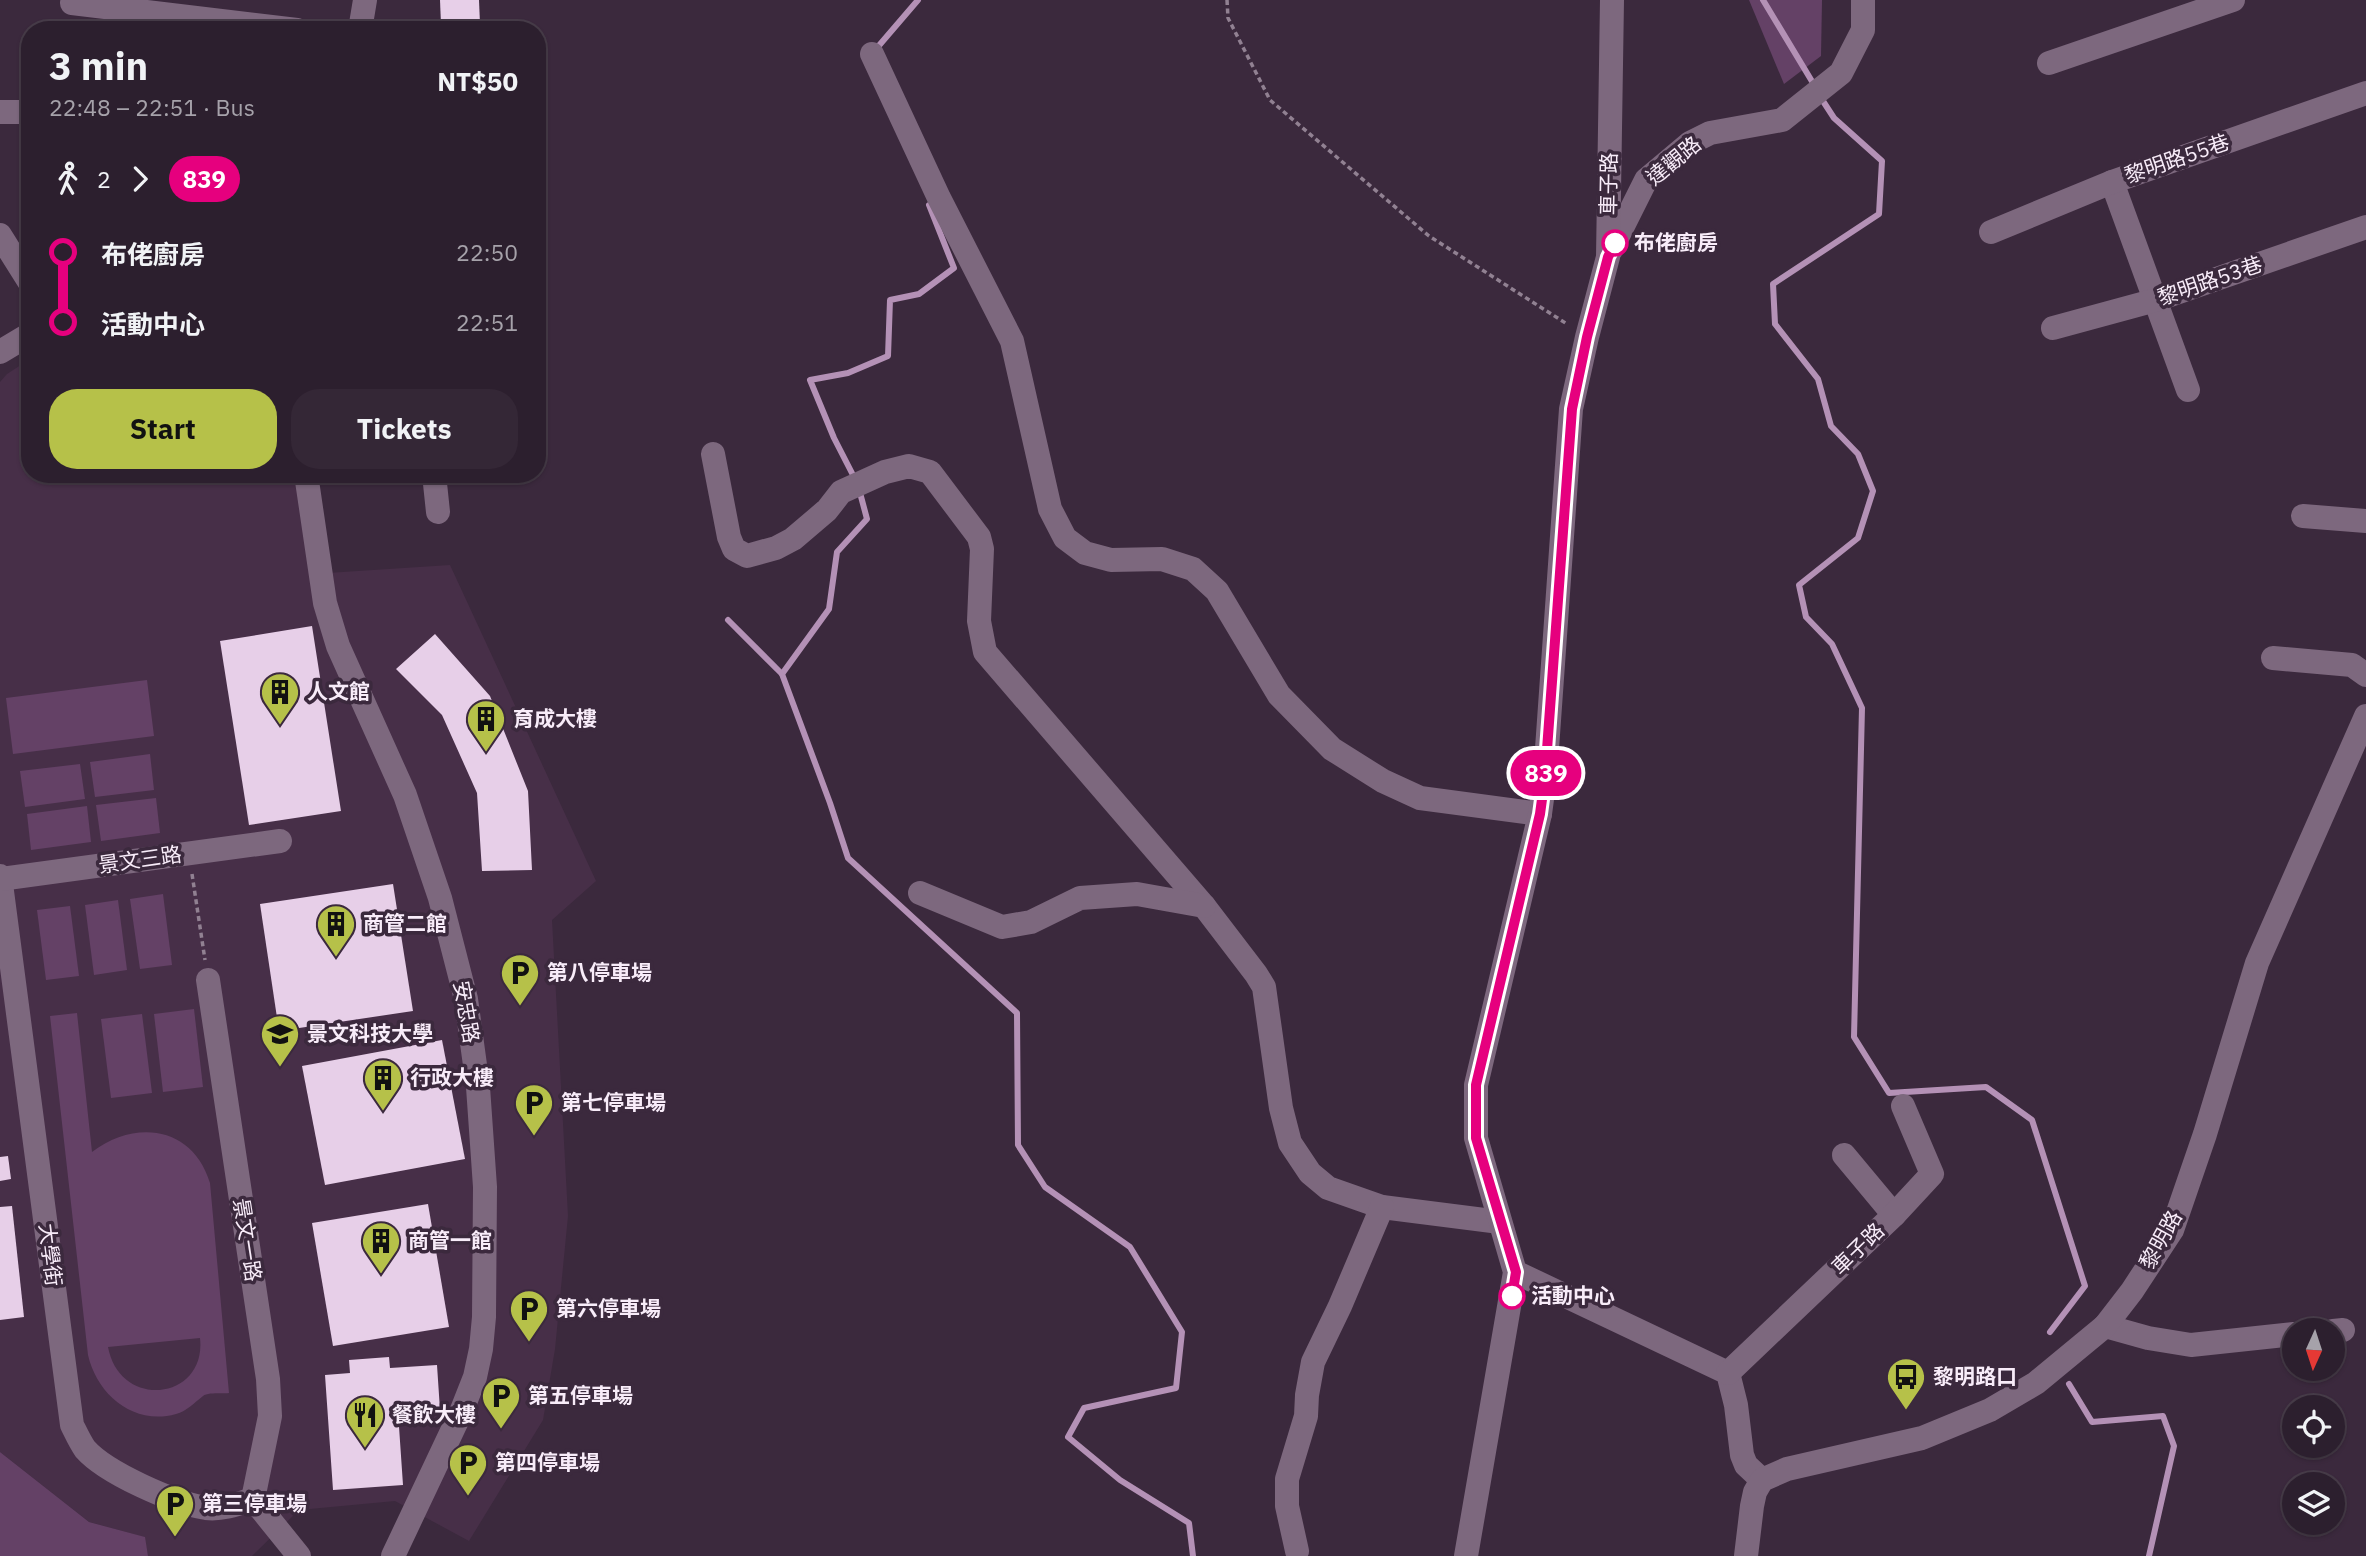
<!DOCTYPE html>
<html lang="en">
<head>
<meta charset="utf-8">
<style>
	:root { --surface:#2c1f2e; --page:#342736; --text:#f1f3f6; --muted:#a6a2aa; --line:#483d4a; --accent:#b6c149 }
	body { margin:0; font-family:"IBM Plex Sans","Noto Sans TC",sans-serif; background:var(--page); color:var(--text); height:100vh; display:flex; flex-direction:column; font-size:26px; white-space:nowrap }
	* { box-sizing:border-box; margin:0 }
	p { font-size:23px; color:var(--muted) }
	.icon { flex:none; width:38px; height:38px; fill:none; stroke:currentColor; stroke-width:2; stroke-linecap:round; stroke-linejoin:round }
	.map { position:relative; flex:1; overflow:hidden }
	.details { position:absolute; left:21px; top:21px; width:525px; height:462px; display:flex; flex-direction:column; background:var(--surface); border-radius:28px; box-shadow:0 2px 5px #0004,0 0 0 2px var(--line) }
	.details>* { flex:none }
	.badge { padding:0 14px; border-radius:23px; font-size:24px; line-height:46px }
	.needle { width:46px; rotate:183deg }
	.tools { position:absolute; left:2282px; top:1318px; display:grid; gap:14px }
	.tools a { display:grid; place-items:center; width:63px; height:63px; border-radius:50%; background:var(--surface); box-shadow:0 2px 5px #0004,0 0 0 2px var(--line); font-size:35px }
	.map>.badge { position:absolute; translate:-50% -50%; box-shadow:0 0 0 4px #fff }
	.legs { display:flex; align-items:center; gap:10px; height:77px; padding:0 28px; font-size:23px }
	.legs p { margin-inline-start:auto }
	.head { display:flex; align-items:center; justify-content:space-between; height:119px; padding:0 28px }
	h1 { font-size:38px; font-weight:700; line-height:52px }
	.button { display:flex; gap:14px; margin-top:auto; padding:14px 28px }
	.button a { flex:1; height:80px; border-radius:28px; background:var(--accent); color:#111; font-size:28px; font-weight:700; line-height:80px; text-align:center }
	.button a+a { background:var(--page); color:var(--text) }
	ul { padding:0 28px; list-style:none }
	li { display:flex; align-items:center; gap:24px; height:70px; font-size:26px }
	li i { display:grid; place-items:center; width:10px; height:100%; margin:0 9px; background:currentColor }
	li i::after { content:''; width:18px; height:18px; margin:-9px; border:5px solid; border-radius:50%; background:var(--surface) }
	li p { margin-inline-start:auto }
	li:first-child i { background:linear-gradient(#0000 50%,currentColor 0) }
	li:last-child i { background:linear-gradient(currentColor 50%,#0000 0) }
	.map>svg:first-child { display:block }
	.built { fill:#472f48 }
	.green { fill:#644166; fill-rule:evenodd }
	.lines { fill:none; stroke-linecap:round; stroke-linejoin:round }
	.stream { stroke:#b491b6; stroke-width:6 }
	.building { fill:#e7cfe8 }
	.path { stroke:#918192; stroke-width:3.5; stroke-dasharray:5 3.5; stroke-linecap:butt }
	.minor { stroke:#7d687e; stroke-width:24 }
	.line-1-casing { stroke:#fff; stroke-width:16 }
	.line-1 { stroke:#e6007e; stroke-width:10 }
	.stop-1-dot { fill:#fff; stroke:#e6007e; stroke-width:3.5 }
	.labels { text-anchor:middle; stroke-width:7; stroke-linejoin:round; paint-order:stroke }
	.street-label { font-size:21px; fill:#f8ecf9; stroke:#3b293d }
	.stop-label { font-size:21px; font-weight:bold; fill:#f8ecf9; stroke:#3b293d; text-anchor:start }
	.poi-label { font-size:21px; font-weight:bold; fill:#f8ecf9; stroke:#3b293d; text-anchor:start }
</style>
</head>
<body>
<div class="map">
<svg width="2366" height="1556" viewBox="0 0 2366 1556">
	<rect width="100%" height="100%" fill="#3b293d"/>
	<path class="built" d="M30 359V474H298L312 574 450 565 596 881 552 920 568 1216 555 1349 543 1420 469 1541 395 1501 299 1510 252 1556H148L144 1537 89 1522 0 1452V382L7 374Z"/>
	<g class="green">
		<path d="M1749 0H1822L1821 56 1784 84Z"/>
		<path d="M147 680 154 736 13 754 6 698Z"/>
		<path d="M150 754 154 790 95 797 90 762Z"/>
		<path d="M80 764 85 799 25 807 20 771Z"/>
		<path d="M156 798 160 833 101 841 96 805Z"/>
		<path d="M87 806 91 842 31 850 27 814Z"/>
		<path d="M163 894 172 965 140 969 130 899Z"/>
		<path d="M118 900 127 970 94 975 85 905Z"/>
		<path d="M70 906 79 976 46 980 37 910Z"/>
		<path d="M194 1009 203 1087 163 1092 154 1014Z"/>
		<path d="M77 1013 92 1152C135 1119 193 1126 210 1183L229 1393C222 1394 208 1392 203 1396 194 1403 187 1411 176 1414 133 1426 97 1394 88 1355L50 1016ZM200 1338C207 1400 120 1411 108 1347Z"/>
		<path d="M142 1014 152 1093 111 1098 101 1019Z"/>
		<path d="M0 1452 89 1522 145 1537 148 1556H0Z"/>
	</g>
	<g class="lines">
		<g class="stream">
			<path d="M1763 0 1816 88"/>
			<path d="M876 49 918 0"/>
			<path d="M1821 98 1834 118 1882 161 1879 214 1773 284 1775 324 1818 379 1831 426 1858 454 1873 491 1858 538 1799 585 1806 617 1832 644 1862 708 1854 1037 1889 1093 1986 1087 2032 1120 2085 1286 2050 1332"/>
			<path d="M855 479 834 438 810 380 848 373 888 356 890 300 919 294 954 268 929 205"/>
			<path d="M859 489 867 519 837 552 829 609 782 674 830 803 848 858 1017 1013 1018 1145 1045 1187 1130 1247 1182 1332 1176 1388 1084 1408 1068 1437 1120 1480 1189 1523 1193 1556"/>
			<path d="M728 620 782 674"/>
			<path d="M2069 1384 2092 1422 2163 1416 2174 1446 2149 1556"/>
		</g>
	</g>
	<g class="building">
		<path d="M440 0H479L480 24 441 25Z"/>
		<path d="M312 626 341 811 249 825 220 641Z"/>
		<path d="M435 634 490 696 528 791 532 870 482 871 477 793 442 715 396 669Z"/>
		<path d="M393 884 413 1011 279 1031 260 904Z"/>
		<path d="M442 1040 465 1159 325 1185 302 1066Z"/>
		<path d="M8 1156 11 1179 0 1181V1157Z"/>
		<path d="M428 1204 449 1327 333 1346 312 1223Z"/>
		<path d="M12 1206 24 1317 0 1320V1207Z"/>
		<path d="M389 1357 390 1368 437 1365 440 1410 398 1412 403 1485 333 1490 325 1375 350 1373 349 1360Z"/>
	</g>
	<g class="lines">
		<g class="path">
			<path d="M1227 0 1228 18 1270 100 1429 236 1567 324"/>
			<path d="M192 874 205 960"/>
		</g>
		<g class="minor">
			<path d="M72 3 297 30"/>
			<path d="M360 30 365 0"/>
			<path d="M872 54 939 198 1012 341 1050 509 1065 538 1085 553 1111 560 1162 559 1193 569 1217 591 1279 695 1332 749 1383 781 1420 798 1540 814"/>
			<path d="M2049 63 2233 0"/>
			<path d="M0 112H30"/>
			<path d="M2112 182 2188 390"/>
			<path d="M1991 232 2112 182 2366 93"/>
			<path d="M0 235 30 283"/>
			<path d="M1611 250 1646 180 1690 143 1710 133 1782 120 1841 73 1863 30V0"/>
			<path d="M2053 328 2156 300 2366 227"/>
			<path d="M0 352 30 334"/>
			<path d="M713 454 729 537 734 549 747 556 776 548 793 539 827 510 841 492 885 472 909 466 930 472 979 537 982 549 979 621 985 652 1204 906 1256 974 1264 987 1281 1108 1290 1143 1310 1173 1328 1188 1382 1207 1500 1222"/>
			<path d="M306 474 325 603 338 646 405 795 440 898 466 999 478 1087 485 1187 484 1317 481 1349 475 1377 462 1410 393 1556"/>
			<path d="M434 474 438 512"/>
			<path d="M2303 516 2366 521"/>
			<path d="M2273 658 2352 665 2366 675"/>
			<path d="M0 876 72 1425C76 1433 80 1442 85 1449 106 1473 174 1503 206 1508 222 1510 238 1504 253 1499"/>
			<path d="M0 879 280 841"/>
			<path d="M920 893 1002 927 1031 922 1080 898 1137 894 1204 906"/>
			<path d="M208 980 268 1379 270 1416 253 1499"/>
			<path d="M1844 1155 1894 1215"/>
			<path d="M1515 1272 1728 1373 1736 1405 1742 1455 1746 1465 1762 1480"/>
			<path d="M2105 1326 2148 1338 2191 1345 2294 1334"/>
			<path d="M2333 1331 2343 1330"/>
			<path d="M1728 1373 1894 1215 1932 1174 1903 1106"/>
			<path d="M253 1499 299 1556"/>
			<path d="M1297 1551 1287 1506V1479L1306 1416 1307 1395 1313 1362 1340 1306 1382 1207"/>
			<path d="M1466 1556 1515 1272 1476 1138V1085L1540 814 1545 777 1571 409 1587 337 1608 257 1612 0"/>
			<path d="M1746 1556 1752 1506 1755 1492 1762 1480 1787 1469 1922 1438 1990 1410 2036 1383 2105 1326 2132 1291 2172 1230 2205 1134 2257 963 2366 716"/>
		</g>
	</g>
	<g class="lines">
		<g class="line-1-casing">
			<path id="line-1" d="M1512 1296 1516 1272 1476 1138V1085L1540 814 1545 777 1572 409 1587 337 1608 257 1615 243"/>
		</g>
		<use href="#line-1" class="line-1"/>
	</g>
	<defs>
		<g id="building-pin" transform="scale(2.0125)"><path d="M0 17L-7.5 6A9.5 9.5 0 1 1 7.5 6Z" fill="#b6c149" stroke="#3b293d"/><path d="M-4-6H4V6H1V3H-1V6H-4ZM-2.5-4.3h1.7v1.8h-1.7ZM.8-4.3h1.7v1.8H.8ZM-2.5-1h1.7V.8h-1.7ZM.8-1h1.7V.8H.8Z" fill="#111"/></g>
		<g id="parking-pin" transform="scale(2.0125)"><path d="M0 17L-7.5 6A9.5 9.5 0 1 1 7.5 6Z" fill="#b6c149" stroke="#3b293d"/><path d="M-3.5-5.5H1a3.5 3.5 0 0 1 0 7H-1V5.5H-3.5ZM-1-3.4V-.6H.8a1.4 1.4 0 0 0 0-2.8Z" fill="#111"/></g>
		<g id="university-pin" transform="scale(2.0125)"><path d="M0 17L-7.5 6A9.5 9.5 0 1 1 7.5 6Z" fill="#b6c149" stroke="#3b293d"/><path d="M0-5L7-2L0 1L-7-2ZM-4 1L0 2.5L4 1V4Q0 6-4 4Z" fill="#111"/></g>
		<g id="bus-pin" transform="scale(2.0125)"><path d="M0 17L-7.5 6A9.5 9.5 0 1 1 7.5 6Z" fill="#b6c149" stroke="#3b293d"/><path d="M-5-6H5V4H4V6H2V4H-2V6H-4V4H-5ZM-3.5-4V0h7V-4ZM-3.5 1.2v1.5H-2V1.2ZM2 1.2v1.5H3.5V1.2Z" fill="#111"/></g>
		<g id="restaurant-pin" transform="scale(2.0125)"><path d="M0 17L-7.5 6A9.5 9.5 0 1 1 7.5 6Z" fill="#b6c149" stroke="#3b293d"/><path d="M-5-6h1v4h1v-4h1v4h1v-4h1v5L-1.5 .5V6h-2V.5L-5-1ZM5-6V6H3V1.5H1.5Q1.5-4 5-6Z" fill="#111"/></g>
	</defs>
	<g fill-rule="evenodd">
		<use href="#building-pin" x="280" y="692"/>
		<use href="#building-pin" x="486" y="719"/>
		<use href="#building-pin" x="336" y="924"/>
		<use href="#parking-pin" x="520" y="973"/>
		<use href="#university-pin" x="280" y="1034"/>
		<use href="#building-pin" x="383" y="1078"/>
		<use href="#parking-pin" x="534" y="1103"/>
		<use href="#building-pin" x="381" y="1241"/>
		<use href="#parking-pin" x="529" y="1309"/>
		<use href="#bus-pin" x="1906" y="1377"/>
		<use href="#parking-pin" x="501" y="1396"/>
		<use href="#restaurant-pin" x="365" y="1415"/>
		<use href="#parking-pin" x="468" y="1463"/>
		<use href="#parking-pin" x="175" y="1504"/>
	</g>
	<g class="stop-1-dot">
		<circle cx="1615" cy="243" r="12"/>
		<circle cx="1512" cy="1296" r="12"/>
	</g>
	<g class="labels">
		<g class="street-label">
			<text transform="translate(2177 159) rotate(-19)" y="7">黎明路55巷</text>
			<text transform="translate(1674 161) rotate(-39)" y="7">達觀路</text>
			<text transform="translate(1609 184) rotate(-89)" y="7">車子路</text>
			<text transform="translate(2210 281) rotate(-19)" y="7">黎明路53巷</text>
			<text transform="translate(140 860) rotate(-8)" y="7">景文三路</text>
			<text transform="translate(466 1012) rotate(80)" y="7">安忠路</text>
			<text transform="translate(247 1240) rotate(81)" y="7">景文一路</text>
			<text transform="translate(2161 1240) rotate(-61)" y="7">黎明路</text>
			<text transform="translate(1858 1249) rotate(-44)" y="7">車子路</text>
			<text transform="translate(50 1255) rotate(83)" y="7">大學街</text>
		</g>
		<g class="stop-label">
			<text x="1634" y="250">布佬廚房</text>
			<text x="1531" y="1303">活動中心</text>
		</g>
		<g class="poi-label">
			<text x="307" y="699">人文館</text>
			<text x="513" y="726">育成大樓</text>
			<text x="363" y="931">商管二館</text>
			<text x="547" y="980">第八停車場</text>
			<text x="307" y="1041">景文科技大學</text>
			<text x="410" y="1085">行政大樓</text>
			<text x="561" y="1110">第七停車場</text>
			<text x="408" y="1248">商管一館</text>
			<text x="556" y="1316">第六停車場</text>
			<text x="1933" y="1384">黎明路口</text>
			<text x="528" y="1403">第五停車場</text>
			<text x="392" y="1422">餐飲大樓</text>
			<text x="495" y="1470">第四停車場</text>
			<text x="202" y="1511">第三停車場</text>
		</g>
	</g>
</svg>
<div class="tools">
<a><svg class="needle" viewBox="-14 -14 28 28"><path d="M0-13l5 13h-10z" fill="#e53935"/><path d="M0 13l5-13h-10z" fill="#a6a2aa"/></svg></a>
<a><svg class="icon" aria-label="locate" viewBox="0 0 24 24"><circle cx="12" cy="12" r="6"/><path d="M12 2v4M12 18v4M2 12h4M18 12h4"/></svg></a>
<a><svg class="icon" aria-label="layers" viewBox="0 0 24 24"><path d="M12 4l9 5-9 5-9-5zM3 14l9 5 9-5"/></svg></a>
</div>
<b class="badge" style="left:1546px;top:773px;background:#e6007e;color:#fff">839</b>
<section class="details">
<div class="head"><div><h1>3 min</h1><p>22:48 – 22:51 · Bus</p></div><b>NT$50</b></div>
<div class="legs"><svg class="icon" aria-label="walk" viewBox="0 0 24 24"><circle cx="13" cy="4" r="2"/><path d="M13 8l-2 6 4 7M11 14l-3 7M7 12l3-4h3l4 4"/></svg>2<svg class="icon" aria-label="forward" viewBox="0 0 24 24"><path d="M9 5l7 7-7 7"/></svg><b class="badge" style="background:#e6007e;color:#fff">839</b></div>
<ul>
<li><i style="color:#e6007e"></i><b>布佬廚房</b><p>22:50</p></li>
<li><i style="color:#e6007e"></i><b>活動中心</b><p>22:51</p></li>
</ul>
<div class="button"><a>Start</a><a>Tickets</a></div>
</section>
</div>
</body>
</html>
